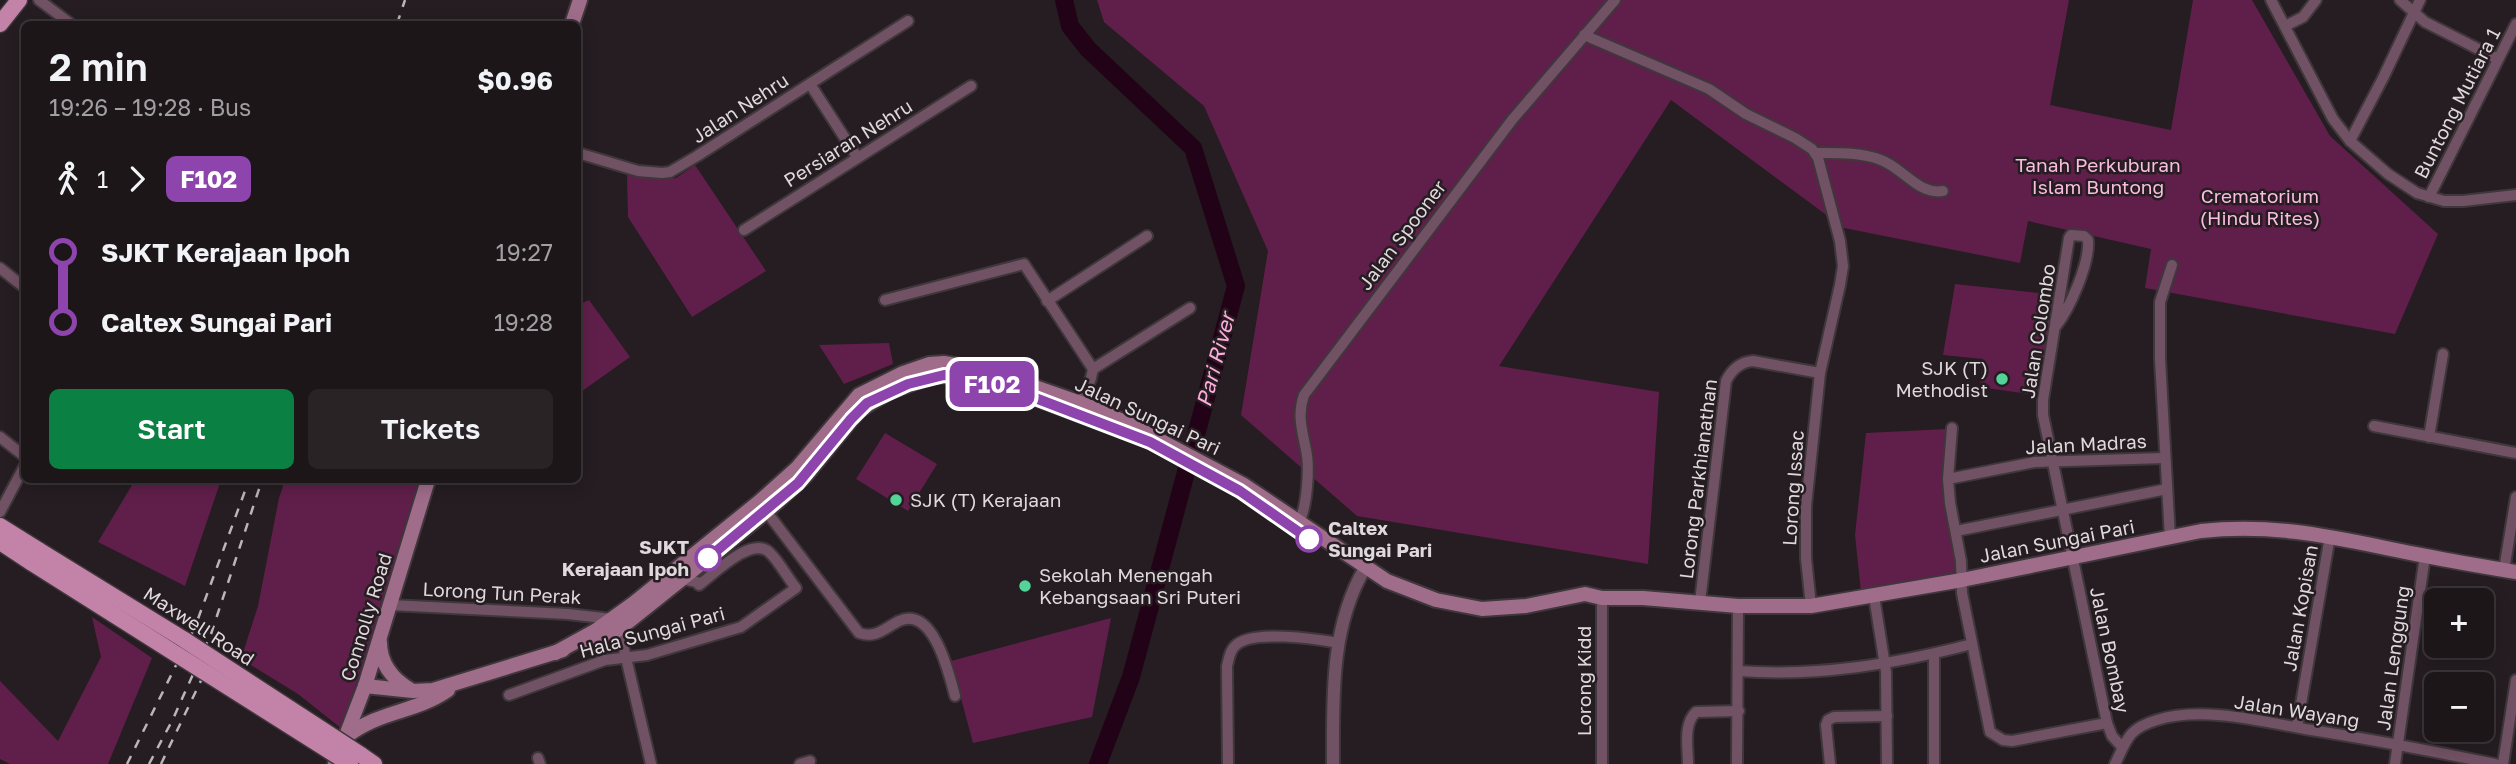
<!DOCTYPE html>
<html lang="en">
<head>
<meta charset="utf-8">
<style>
	:root { --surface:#1c1619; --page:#292326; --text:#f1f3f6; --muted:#a09fa2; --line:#3a3538; --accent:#0b8043 }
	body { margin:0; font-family:"Golos Text",sans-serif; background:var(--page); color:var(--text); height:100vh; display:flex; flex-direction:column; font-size:26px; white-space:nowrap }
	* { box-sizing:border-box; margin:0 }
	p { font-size:23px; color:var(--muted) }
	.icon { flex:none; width:38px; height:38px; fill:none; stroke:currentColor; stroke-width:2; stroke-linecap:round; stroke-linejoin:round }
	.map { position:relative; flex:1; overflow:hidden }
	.panel { position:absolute; left:21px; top:21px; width:560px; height:462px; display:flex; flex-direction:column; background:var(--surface); border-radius:10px; box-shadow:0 4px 18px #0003,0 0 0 2px var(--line) }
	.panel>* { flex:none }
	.badge { padding:0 14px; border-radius:10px; font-size:24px; line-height:46px }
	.buttons { position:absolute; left:2424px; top:588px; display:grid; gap:14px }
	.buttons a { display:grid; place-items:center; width:70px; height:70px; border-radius:10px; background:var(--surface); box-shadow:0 4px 18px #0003,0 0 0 2px var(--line); font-size:35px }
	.map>.badge { position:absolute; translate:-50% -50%; box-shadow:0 0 0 4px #fff }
	.legs { display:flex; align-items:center; gap:10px; height:77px; padding:0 28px; font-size:23px }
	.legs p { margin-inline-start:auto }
	.overview { display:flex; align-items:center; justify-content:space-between; height:119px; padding:0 28px }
	h1 { font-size:38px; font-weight:600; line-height:52px }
	.primary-button { display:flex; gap:14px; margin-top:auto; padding:14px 28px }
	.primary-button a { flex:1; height:80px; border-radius:10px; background:var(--accent); color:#fff; font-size:28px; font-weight:600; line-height:80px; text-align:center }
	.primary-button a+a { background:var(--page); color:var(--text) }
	ul { padding:0 28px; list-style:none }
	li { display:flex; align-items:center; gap:24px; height:70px; font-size:26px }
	li i { display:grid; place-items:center; width:10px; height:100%; margin:0 9px; background:currentColor }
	li i::after { content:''; width:18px; height:18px; margin:-9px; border:5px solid; border-radius:50%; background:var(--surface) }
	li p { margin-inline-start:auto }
	li:first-child i { background:linear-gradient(#0000 50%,currentColor 0) }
	li:last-child i { background:linear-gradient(currentColor 50%,#0000 0) }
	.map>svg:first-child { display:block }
	.green { fill:#601f4a }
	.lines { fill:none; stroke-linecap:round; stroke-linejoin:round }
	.river { stroke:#210216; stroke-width:18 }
	.minor-casing { stroke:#3f373b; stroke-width:14 }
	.tertiary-casing { stroke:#3f373b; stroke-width:16 }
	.secondary-casing { stroke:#3f373b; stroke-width:18 }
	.primary-casing { stroke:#3f373b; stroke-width:19 }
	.minor { stroke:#715264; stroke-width:10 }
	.tertiary { stroke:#715264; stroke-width:12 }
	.secondary { stroke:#9f6d8a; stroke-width:14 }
	.primary { stroke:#c383a8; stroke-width:16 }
	.rail { stroke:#bbb4b8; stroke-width:2.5; stroke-dasharray:9 9; stroke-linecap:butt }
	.primary-bridge-casing { stroke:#3f373b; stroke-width:19; stroke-linecap:butt }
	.primary-bridge { stroke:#c383a8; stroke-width:16 }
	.line-1-casing { stroke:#fff; stroke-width:16 }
	.line-1 { stroke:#8e44ad; stroke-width:10 }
	.poi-dot { fill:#52d397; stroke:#251d21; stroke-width:2.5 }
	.stop-1-dot { fill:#fff; stroke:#8e44ad; stroke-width:3.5 }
	.labels { text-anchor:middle; stroke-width:5; stroke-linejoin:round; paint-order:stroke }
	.street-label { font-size:19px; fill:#dfd9dc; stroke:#251d21 }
	.park-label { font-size:19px; fill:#fabcdf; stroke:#251d21 }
	.poi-label { font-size:19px; fill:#dfd9dc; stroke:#251d21; text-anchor:start }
	.stop-label { font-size:19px; font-weight:bold; fill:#dfd9dc; stroke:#251d21; text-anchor:start }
	.water-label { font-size:21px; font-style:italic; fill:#fdacdb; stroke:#251d21 }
</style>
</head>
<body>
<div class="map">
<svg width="2516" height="764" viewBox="0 0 2516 764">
	<rect width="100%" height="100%" fill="#251d21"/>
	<g class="green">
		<path d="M1097 0H2069L2050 105 2171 130 2193 0H2252L2330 136 2438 234 2395 334 2145 288 2151 249 2028 221 2020 263 1844 228 1671 100 1499 366 1659 392 1648 564 1357 516 1241 415 1268 251 1204 106 1104 22Z"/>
		<path d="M695 165 766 271 692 317 628 217 627 175 655 179 676 178Z"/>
		<path d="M1955 284 2057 295 2036 395 1980 387 1983 359 1943 355Z"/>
		<path d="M589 300 630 357 578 394V305Z"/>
		<path d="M889 343 893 364 844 384 819 345Z"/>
		<path d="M1947 429 1957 574 1861 592 1855 535 1866 433Z"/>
		<path d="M885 433 937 464 908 511 856 479Z"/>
		<path d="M135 480H221L185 586 98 542Z"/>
		<path d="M285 480H419L342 729 298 694 241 659 258 606 279 498Z"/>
		<path d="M92 617 152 658 108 764H10L0 759V681L58 741 101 657Z"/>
		<path d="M1111 618 1092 717 973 743 951 661Z"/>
	</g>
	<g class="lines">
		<path class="river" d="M1064 0 1070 26 1088 49 1193 148 1236 286 1131 677 1098 764"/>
		<g class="minor-casing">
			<g id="minor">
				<path d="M39 0 71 24"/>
				<path d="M2271 0 2333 119 2350 141 2388 174 2417 193 2444 201H2463L2516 195"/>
				<path d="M2400 0 2425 22 2498 59"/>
				<path d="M2285 26 2303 17 2316 0"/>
				<path d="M1584 35 1709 89 1746 114 1795 138 1812 149 1818 158 1840 241 1843 266 1840 285 1820 373 1806 506V558L1811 606"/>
				<path d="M810 84 857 157"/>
				<path d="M2350 141 2383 78 2420 0"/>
				<path d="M578 153 638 171 662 173 670 172 697 156 908 21"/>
				<path d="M1815 153C1836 153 1861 152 1881 160 1903 168 1918 195 1943 191"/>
				<path d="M2429 197 2516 24"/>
				<path d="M744 230 971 86"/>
				<path d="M0 268 24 287"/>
				<path d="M885 300 1024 264 1093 369 1091 378 1078 410"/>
				<path d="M1047 301 1147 236"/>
				<path d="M2056 326C2070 308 2090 263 2088 240L2084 236 2071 235 2069 238 2043 400V415L2107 723 2112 736 2122 747"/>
				<path d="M1093 369 1190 308"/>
				<path d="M2374 426 2516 453"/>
				<path d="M1952 428 1948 479 1950 503 1961 561 1962 593 1990 732 2003 740 2012 741 2107 723"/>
				<path d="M0 437 24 456"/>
				<path d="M2429 437 2443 354"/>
				<path d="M1948 479 2035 462 2165 458"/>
				<path d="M763 507 859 633C876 639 885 628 899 621 933 605 949 673 955 696"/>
				<path d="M0 512 24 467"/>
				<path d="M1299 522C1307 507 1310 467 1306 450 1302 429 1297 415 1304 395L1512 120 1615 0"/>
				<path d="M1956 531 2167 489"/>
				<path d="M2170 538 2160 359V302L2172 265"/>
				<path d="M2504 570 2516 497"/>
				<path d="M1874 596 1886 672 1887 764"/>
				<path d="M1700 602 1726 381C1732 369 1740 362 1753 361L1820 373"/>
				<path d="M390 605 568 614 612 619 623 645 651 764"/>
				<path d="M1934 654V764"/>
				<path d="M1738 671C1818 677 1895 664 1972 644"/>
				<path d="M509 695 605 660 647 655 741 627 796 588C787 577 779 561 769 552 751 536 714 574 699 585L697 582 682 579"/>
				<path d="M2297 727 2330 536"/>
				<path d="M538 758 540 764"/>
				<path d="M800 764 810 761"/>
				<path d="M1228 764 1227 666C1229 659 1229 652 1235 646 1250 629 1317 639 1339 643"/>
				<path d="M1602 764V598"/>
				<path d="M1688 764C1688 747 1683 724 1696 712L1739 711"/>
				<path d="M1737 764 1738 606"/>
				<path d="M1830 764 1826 725 1828 720 1834 717 1887 716"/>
				<path d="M2115 764C2127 740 2127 729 2157 720 2201 706 2261 721 2305 729 2369 739 2432 751 2495 764"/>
				<path d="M2395 764 2425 556"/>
				<path d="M2503 764 2516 680"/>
			</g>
		</g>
		<g class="tertiary-casing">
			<path id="tertiary" d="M1333 764C1333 698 1330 627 1365 568"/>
		</g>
		<g class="secondary-casing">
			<g id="secondary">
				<path d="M572 24 580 0"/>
				<path d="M380 642C380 664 392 679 411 690"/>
				<path d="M586 643 618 630 767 511 805 476 858 411 888 392 932 376 957 375 1030 396 1101 422"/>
				<path d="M555 653 595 631 634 603 759 502 797 468 859 395 903 373 929 364 944 363 989 371 1081 403 1127 423 1244 485 1387 581 1436 600 1482 609 1526 606 1585 594 1602 598H1643L1738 606H1811L1962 580 2201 531C2283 522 2347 541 2426 556 2456 562 2486 567 2516 572"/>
				<path d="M365 686 413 691 433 690 563 650"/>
				<path d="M347 736C381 710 415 713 448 690"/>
				<path d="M335 764 365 686 428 480"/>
			</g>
		</g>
		<g class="primary-casing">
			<g id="primary">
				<path d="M0 24 19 0"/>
				<path d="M0 526 40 551"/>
				<path d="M0 542 32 563"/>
				<path d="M361 755 374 764"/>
			</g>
		</g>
		<use href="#minor" class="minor"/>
		<use href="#tertiary" class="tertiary"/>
		<use href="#secondary" class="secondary"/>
		<use href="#primary" class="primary"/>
		<g class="rail">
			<path d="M397 24 405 0"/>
			<path d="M127 764 195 627 249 480"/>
			<path d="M149 764 173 719 211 634 262 480"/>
			<path d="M161 764 208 666"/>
		</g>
		<g class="primary-bridge-casing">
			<g id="primary-bridge">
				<path d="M40 551 183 639 361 755"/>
				<path d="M32 563 350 764"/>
			</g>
		</g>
		<use href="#primary-bridge" class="primary-bridge"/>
	</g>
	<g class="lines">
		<g class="line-1-casing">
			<path id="line-1" d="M708 558 798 483 851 419 867 403 908 384 944 375 970 378 1030 396 1150 442 1240 491 1309 539"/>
		</g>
		<use href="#line-1" class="line-1"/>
	</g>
	<g class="poi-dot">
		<circle cx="2002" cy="379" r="7"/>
		<circle cx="896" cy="500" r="7"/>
		<circle cx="1025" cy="586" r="7"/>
	</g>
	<g class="stop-1-dot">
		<circle cx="1309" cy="539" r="12"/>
		<circle cx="708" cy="558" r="12"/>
	</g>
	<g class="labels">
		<g class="street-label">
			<text transform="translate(2457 103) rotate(-63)" y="7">Buntong Mutiara 1</text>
			<text transform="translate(740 108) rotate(-33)" y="7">Jalan Nehru</text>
			<text transform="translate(848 143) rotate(-32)" y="7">Persiaran Nehru</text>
			<text transform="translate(1402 235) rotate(-53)" y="7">Jalan Spooner</text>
			<text transform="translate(2038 331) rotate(-81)" y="7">Jalan Colombo</text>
			<text transform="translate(1148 416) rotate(25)" y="7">Jalan Sungai Pari</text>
			<text transform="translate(2086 444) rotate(-3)" y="7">Jalan Madras</text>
			<text transform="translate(1698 479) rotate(-83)" y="7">Lorong Parkhianathan</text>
			<text transform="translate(1793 488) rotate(-86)" y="7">Lorong Issac</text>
			<text transform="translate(2057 541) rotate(-11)" y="7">Jalan Sungai Pari</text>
			<text transform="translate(502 593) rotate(3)" y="7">Lorong Tun Perak</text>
			<text transform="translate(2300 608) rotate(-80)" y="7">Jalan Kopisan</text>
			<text transform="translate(366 617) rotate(-73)" y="7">Connolly Road</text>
			<text transform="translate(199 626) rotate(33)" y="7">Maxwell Road</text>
			<text transform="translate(652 632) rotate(-15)" y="7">Hala Sungai Pari</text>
			<text transform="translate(2110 650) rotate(78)" y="7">Jalan Bombay</text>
			<text transform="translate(2393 658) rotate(-82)" y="7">Jalan Lenggung</text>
			<text transform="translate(1584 681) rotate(-90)" y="7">Lorong Kidd</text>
			<text transform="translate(2297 711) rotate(9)" y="7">Jalan Wayang</text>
		</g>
		<g class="park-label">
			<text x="2098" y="172">Tanah Perkuburan<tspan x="2098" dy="22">Islam Buntong</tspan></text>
			<text x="2260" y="203">Crematorium<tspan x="2260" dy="22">(Hindu Rites)</tspan></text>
		</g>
		<g class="poi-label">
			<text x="1988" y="375" text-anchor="end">SJK (T)<tspan x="1988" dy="22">Methodist</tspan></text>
			<text x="910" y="507">SJK (T) Kerajaan</text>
			<text x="1039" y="582">Sekolah Menengah<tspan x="1039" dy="22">Kebangsaan Sri Puteri</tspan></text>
		</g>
		<g class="stop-label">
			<text x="1328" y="535">Caltex<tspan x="1328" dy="22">Sungai Pari</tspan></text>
			<text x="689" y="554" text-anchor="end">SJKT<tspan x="689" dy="22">Kerajaan Ipoh</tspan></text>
		</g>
		<g class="water-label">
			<text transform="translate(1216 360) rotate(-75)" y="7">Pari River</text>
		</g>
	</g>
</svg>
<div class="buttons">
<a>+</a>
<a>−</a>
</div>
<b class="badge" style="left:992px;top:384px;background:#8e44ad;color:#fff">F102</b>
<section class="panel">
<div class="overview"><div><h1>2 min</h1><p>19:26 – 19:28 · Bus</p></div><b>$0.96</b></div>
<div class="legs"><svg class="icon" aria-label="walk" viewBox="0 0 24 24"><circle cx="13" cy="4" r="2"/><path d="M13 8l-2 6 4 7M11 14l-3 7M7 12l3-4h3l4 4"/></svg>1<svg class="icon" aria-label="forward" viewBox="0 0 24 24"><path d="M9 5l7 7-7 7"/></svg><b class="badge" style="background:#8e44ad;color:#fff">F102</b></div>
<ul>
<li><i style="color:#8e44ad"></i><b>SJKT Kerajaan Ipoh</b><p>19:27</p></li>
<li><i style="color:#8e44ad"></i><b>Caltex Sungai Pari</b><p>19:28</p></li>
</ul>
<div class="primary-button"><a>Start</a><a>Tickets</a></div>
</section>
</div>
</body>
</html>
